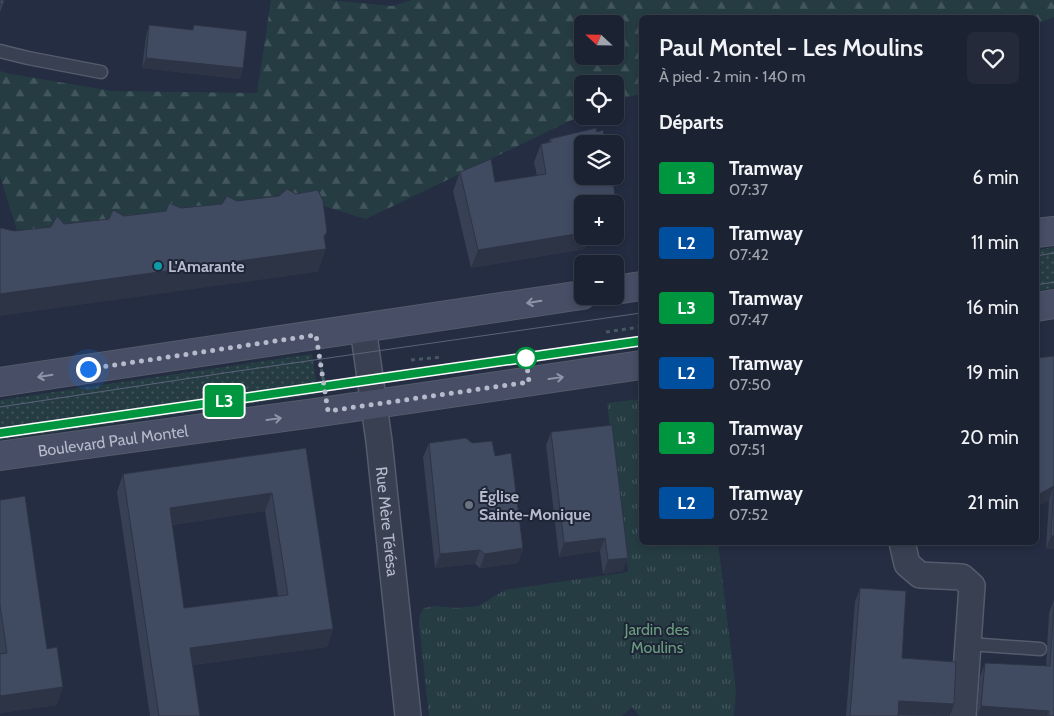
<!DOCTYPE html>
<html lang="fr">
<head>
<meta charset="utf-8">
<style>
	:root { --surface:#1b2232; --page:#242a3a; --text:#f1f3f6; --muted:#a0a4ac; --line:#393f4d }
	body { margin:0; font-family:Cabin,sans-serif; background:var(--page); color:var(--text); height:100vh; display:flex; flex-direction:column; font-size:19px; white-space:nowrap }
	* { box-sizing:border-box; margin:0 }
	p { font-size:16px; color:var(--muted) }
	.icon { flex:none; width:28px; height:28px; fill:none; stroke:currentColor; stroke-width:2; stroke-linecap:round; stroke-linejoin:round }
	.map { position:relative; flex:1; overflow:hidden }
	.drawer { position:absolute; left:639px; top:15px; width:400px; height:530px; display:flex; flex-direction:column; background:var(--surface); border-radius:8px; box-shadow:0 2px 8px #0003,0 0 0 1px var(--line) }
	.drawer>* { flex:none }
	.badge { padding:0 10px; border-radius:4px; font-size:18px; line-height:32px }
	.needle { width:32px; rotate:292deg }
	.fabs { position:absolute; left:574px; top:15px; display:grid; gap:10px }
	.fabs a { display:grid; place-items:center; width:50px; height:50px; border-radius:8px; background:var(--surface); box-shadow:0 2px 8px #0003,0 0 0 1px var(--line); font-size:25px }
	.you { position:absolute; width:25px; height:25px; margin:-12px; border:4px solid #fff; border-radius:50%; background:#1a73e8; box-shadow:0 0 0 8px #1a73e833 }
	.map>.badge { position:absolute; translate:-50% -50%; box-shadow:0 0 0 2px #fff }
	h2 { padding:0 20px; font-size:19px; line-height:45px }
	.round { display:grid; place-items:center; flex:none; width:52px; height:52px; border-radius:8px; background:var(--page) }
	.summary { display:flex; align-items:center; justify-content:space-between; height:85px; padding:0 20px }
	h1 { font-size:24px; font-weight:600; line-height:38px }
	ul { padding:0; list-style:none }
	li { display:flex; align-items:center; gap:15px; height:65px; padding:0 20px }
	li div { flex:1 }
	li b { display:block; font-size:19px }
	li em { font-style:normal }
	li .badge { min-width:55px; font-weight:700; text-align:center }
	.map>svg:first-child { display:block }
	.grass { fill:url(#grass-dots) }
	.forest { fill:url(#forest-firs); fill-rule:evenodd }
	.park { fill:url(#park-tufts) }
	.lines { fill:none; stroke-linecap:round; stroke-linejoin:round }
	.lane-casing { stroke:#545b6c; stroke-width:15 }
	.street-casing { stroke:#545b6c; stroke-width:28 }
	.secondary-casing { stroke:#545b6c; stroke-width:30 }
	.path { stroke:#455960; stroke-width:3; stroke-dasharray:4 4; stroke-linecap:butt }
	.lane { stroke:#394052; stroke-width:12 }
	.street { stroke:#394052; stroke-width:25 }
	.secondary { stroke:#474e65; stroke-width:28 }
	.tram { stroke:#5b6379; stroke-width:1 }
	.wall { fill:#374054; fill-rule:evenodd }
	.shaded-wall { fill:#2d3445 }
	.building { fill:#404b62; stroke:#2d3445; fill-rule:evenodd }
	.oneway { stroke:#8f95a8 }
	.line-casing { stroke:#fff; stroke-width:11 }
	.line { stroke:#009640; stroke-width:8 }
	.walk { stroke:#b6bbcc; stroke-width:5; stroke-dasharray:0 9 }
	.culture-dot { fill:#0f9aa8; stroke:#1e2537; stroke-width:2 }
	.stop-dot { fill:#fff; stroke:#009640; stroke-width:2.5 }
	.worship-dot { fill:#6b7280; stroke:#1e2537; stroke-width:2 }
	.labels { text-anchor:middle; stroke-width:4; stroke-linejoin:round; paint-order:stroke }
	.poi-label { font-size:16px; font-weight:bold; fill:#b6bbcc; stroke:#1e2537; text-anchor:start }
	.street-label { font-size:16px; fill:#b6bbcc; stroke:#1e2537 }
	.park-label { font-size:16px; fill:#6b9e7e; stroke:#1e2537 }
</style>
</head>
<body>
<div class="map">
<svg width="1054" height="716" viewBox="0 0 1054 716">
	<defs>
		<pattern id="grass-dots" width="8" height="8" patternUnits="userSpaceOnUse" patternTransform="scale(1.25)"><rect width="8" height="8" fill="#263c43"/><path d="M2 2h.1M6 6h.1" fill="none" stroke="#43565d" stroke-width="1.8" stroke-linecap="round"/></pattern>
		<pattern id="forest-firs" width="22" height="20" patternUnits="userSpaceOnUse" patternTransform="scale(1.25)"><rect width="22" height="20" fill="#263c43"/><path d="M5 1l3.5 6h-7zM16 11l3.5 6h-7z" fill="#43565d"/></pattern>
		<pattern id="park-tufts" width="24" height="20" patternUnits="userSpaceOnUse" patternTransform="scale(1.25)"><rect width="24" height="20" fill="#263c43"/><path d="M3 7l-1-3M5 7V3M7 7l1-3M15 17l-1-3M17 17v-4M19 17l1-3" fill="none" stroke="#43565d"/></pattern>
	</defs>
	<rect width="100%" height="100%" fill="#242d42"/>
	<g class="grass">
		<path d="M1054 247V288L1036 291V250Z"/>
		<path d="M312 354 318 394 0 440V400Z"/>
	</g>
	<path class="forest" d="M271 0H329L392 6 412 0H1054V17L1036 24V18H641V94L615 100V84H582V115L366 219 304 200 20 240 0 176V71L11 74 112 91 257 93ZM582 24H615V56H582Z"/>
	<path class="park" d="M641 399V542L718 543 736 690 734 716H639L632 707 622 716H429L419 624 420 614 424 608 434 606 457 608 478 606 505 590 628 572 607 403Z"/>
	<g class="lines">
		<g class="lane-casing">
			<g id="lane">
				<path d="M0 51 28 58 101 72"/>
				<path d="M969 644 1040 649"/>
			</g>
		</g>
		<g class="street-casing">
			<g id="street">
				<path id="s1" d="M363 328 379 441 408 716"/>
				<path d="M902 542 907 564 920 575 962 577 972 586 963 716"/>
			</g>
		</g>
		<g class="secondary-casing">
			<g id="secondary">
				<path d="M1036 233 1054 231"/>
				<path d="M615 290 641 286"/>
				<path d="M1036 307 1054 304"/>
				<path d="M0 382 582 295"/>
				<path id="s2" d="M0 456 314 413 641 365"/>
			</g>
		</g>
		<g class="path">
			<path d="M606 332 640 327"/>
			<path d="M411 360 442 357"/>
			<path d="M320 361 324 384"/>
		</g>
		<use href="#lane" class="lane"/>
		<use href="#street" class="street"/>
		<use href="#secondary" class="secondary"/>
		<g class="tram">
			<path d="M1036 256 1054 253"/>
			<path d="M1036 285 1054 282"/>
			<path d="M0 407 231 372 641 313"/>
			<path d="M0 433 641 341"/>
		</g>
	</g>
	<g class="wall">
		<path d="M0 0H5L0 12Z"/>
		<path d="M149 25 192 30 194 25 243 68 240 79 142 68 146 36Z"/>
		<path d="M550 139 589 238 585 249 471 268 453 191 460 172 495 182 537 176 534 162 541 144 548 142Z"/>
		<path d="M1054 356V549H1046L1049 500 1036 507V358Z"/>
		<path d="M551 432 623 571 603 574 600 551 559 557 546 445Z"/>
		<path d="M429 443 495 456 523 548 518 563 480 568 475 564 435 568 423 457Z"/>
		<path d="M306 448 333 629 327 647 193 665 200 716H150L117 492 123 474ZM265 511 278 596 184 608 172 525Z"/>
		<path d="M0 500 47 649 57 705 0 713Z"/>
		<path d="M860 588 902 658 954 704 950 716H846L855 602Z"/>
		<path d="M1054 600V716H977L980 677 985 663 1046 666 1049 613Z"/>
	</g>
	<g class="shaded-wall">
		<path d="M146 58 243 68 240 79 142 68Z"/>
		<path d="M327 232 320 250 326 249 318 272 0 316V294L324 236Z"/>
		<path d="M582 233V236H597L589 238 585 249 471 268 478 250Z"/>
		<path d="M1054 486 1049 500 1036 507V496Z"/>
		<path d="M272 493 265 511 163 526 170 508Z"/>
		<path d="M1051 536H1054V549H1046Z"/>
		<path d="M605 538 600 551 559 557 564 543Z"/>
		<path d="M758 542H805L757 546Z"/>
		<path d="M523 548 518 563 480 568 485 554Z"/>
		<path d="M480 550 475 564 435 568 440 554Z"/>
		<path d="M628 558 623 571 603 574 608 560Z"/>
		<path d="M333 629 327 647 184 666 190 648Z"/>
		<path d="M63 687 57 705 0 713V696Z"/>
		<path d="M899 701 954 704 950 716 894 715Z"/>
		<path d="M981 706 1049 711 1047 716H978Z"/>
	</g>
	<g class="building">
		<path d="M0 0H4L3 5 0 4Z"/>
		<path d="M149 25 193 30 194 25 247 31 243 68 146 58Z"/>
		<path d="M596 128 597 132 603 130 606 144H582V176H613L616 212 615 213V204H582V233L478 250 460 172 491 159 495 182 546 174 541 144 551 142 550 139Z"/>
		<path d="M287 189 296 194 318 190 323 201 327 232 324 236 326 249 0 294V228H1L14 231 51 227 57 216 64 224 109 219 113 210 124 216 166 211 169 203 181 208 222 204 227 196 237 201 279 196Z"/>
		<path d="M1054 356V536H1051L1054 486 1036 496V358Z"/>
		<path d="M612 425 628 558 608 560 605 538 564 543 551 432Z"/>
		<path d="M466 438 472 443 492 441 495 456 511 453 523 548 485 554 480 550 440 554 429 443Z"/>
		<path d="M306 448 333 629 190 648 200 716H159L123 474ZM272 493 288 595 184 608 170 508Z"/>
		<path d="M25 496 47 649 57 647 63 687 0 696V654L7 653 0 605V500Z"/>
		<path d="M860 588 906 591 902 658 956 662 954 704 899 701 898 716H850Z"/>
		<path d="M1054 606V716H1049V711L981 706 985 663 1050 666Z"/>
	</g>
	<defs><path id="oneway-shaft" d="M-6 0H5M1.5-3L5.5 0L1.5 3" fill="none" stroke-width="1.6" stroke-linecap="round" stroke-linejoin="round" transform="scale(1.25)"/></defs>
	<g class="oneway">
		<use href="#oneway-shaft" transform="translate(534 302) rotate(171)"/>
		<use href="#oneway-shaft" transform="translate(45 376) rotate(171)"/>
		<use href="#oneway-shaft" transform="translate(556 378) rotate(-8)"/>
		<use href="#oneway-shaft" transform="translate(274 419) rotate(-8)"/>
	</g>
	<g class="lines">
		<g class="line-casing">
			<path id="line" d="M0 433 641 341"/>
		</g>
		<use href="#line" class="line"/>
		<path class="walk" d="M88 369 316 335 328 411 529 382 526 358"/>
	</g>
	<circle class="culture-dot" cx="158" cy="266" r="5"/>
	<circle class="stop-dot" cx="526" cy="358" r="10"/>
	<circle class="worship-dot" cx="469" cy="505" r="5"/>
	<g class="labels">
		<g class="poi-label">
			<text x="168" y="272">L'Amarante</text>
			<text x="479" y="502">Église<tspan x="479" dy="18">Sainte-Monique</tspan></text>
		</g>
		<g class="street-label">
			<text dy="6" stroke="none"><textPath href="#s2" startOffset="114">Boulevard Paul Montel</textPath></text>
			<text dy="6" stroke="none"><textPath href="#s1" startOffset="195">Rue Mère Térésa</textPath></text>
		</g>
		<g class="park-label">
			<text x="657" y="635">Jardin des<tspan x="657" dy="18">Moulins</tspan></text>
		</g>
	</g>
</svg>
<div class="fabs">
<a><svg class="needle" viewBox="-14 -14 28 28"><path d="M0-13l5 13h-10z" fill="#e53935"/><path d="M0 13l5-13h-10z" fill="#a0a4ac"/></svg></a>
<a><svg class="icon" aria-label="locate" viewBox="0 0 24 24"><circle cx="12" cy="12" r="6"/><path d="M12 2v4M12 18v4M2 12h4M18 12h4"/></svg></a>
<a><svg class="icon" aria-label="layers" viewBox="0 0 24 24"><path d="M12 4l9 5-9 5-9-5zM3 14l9 5 9-5"/></svg></a>
<a>+</a>
<a>−</a>
</div>
<div class="you" style="left:88px;top:369px"></div>
<b class="badge" style="left:224px;top:401px;background:#009640;color:#fff">L3</b>
<section class="drawer">
<div class="summary"><div><h1>Paul Montel - Les Moulins</h1><p>À pied · 2 min · 140 m</p></div><a class="round"><svg class="icon" aria-label="heart" viewBox="0 0 24 24"><path d="M12 20l-8-8c-3-5 5-10 8-4 3-6 11-1 8 4z"/></svg></a></div>
<h2>Départs</h2>
<ul>
<li><span class="badge" style="background:#009640;color:#fff">L3</span><div><b>Tramway</b><p>07:37</p></div><em>6 min</em></li>
<li><span class="badge" style="background:#004f9f;color:#fff">L2</span><div><b>Tramway</b><p>07:42</p></div><em>11 min</em></li>
<li><span class="badge" style="background:#009640;color:#fff">L3</span><div><b>Tramway</b><p>07:47</p></div><em>16 min</em></li>
<li><span class="badge" style="background:#004f9f;color:#fff">L2</span><div><b>Tramway</b><p>07:50</p></div><em>19 min</em></li>
<li><span class="badge" style="background:#009640;color:#fff">L3</span><div><b>Tramway</b><p>07:51</p></div><em>20 min</em></li>
<li><span class="badge" style="background:#004f9f;color:#fff">L2</span><div><b>Tramway</b><p>07:52</p></div><em>21 min</em></li>
</ul>
</section>
</div>
</body>
</html>
